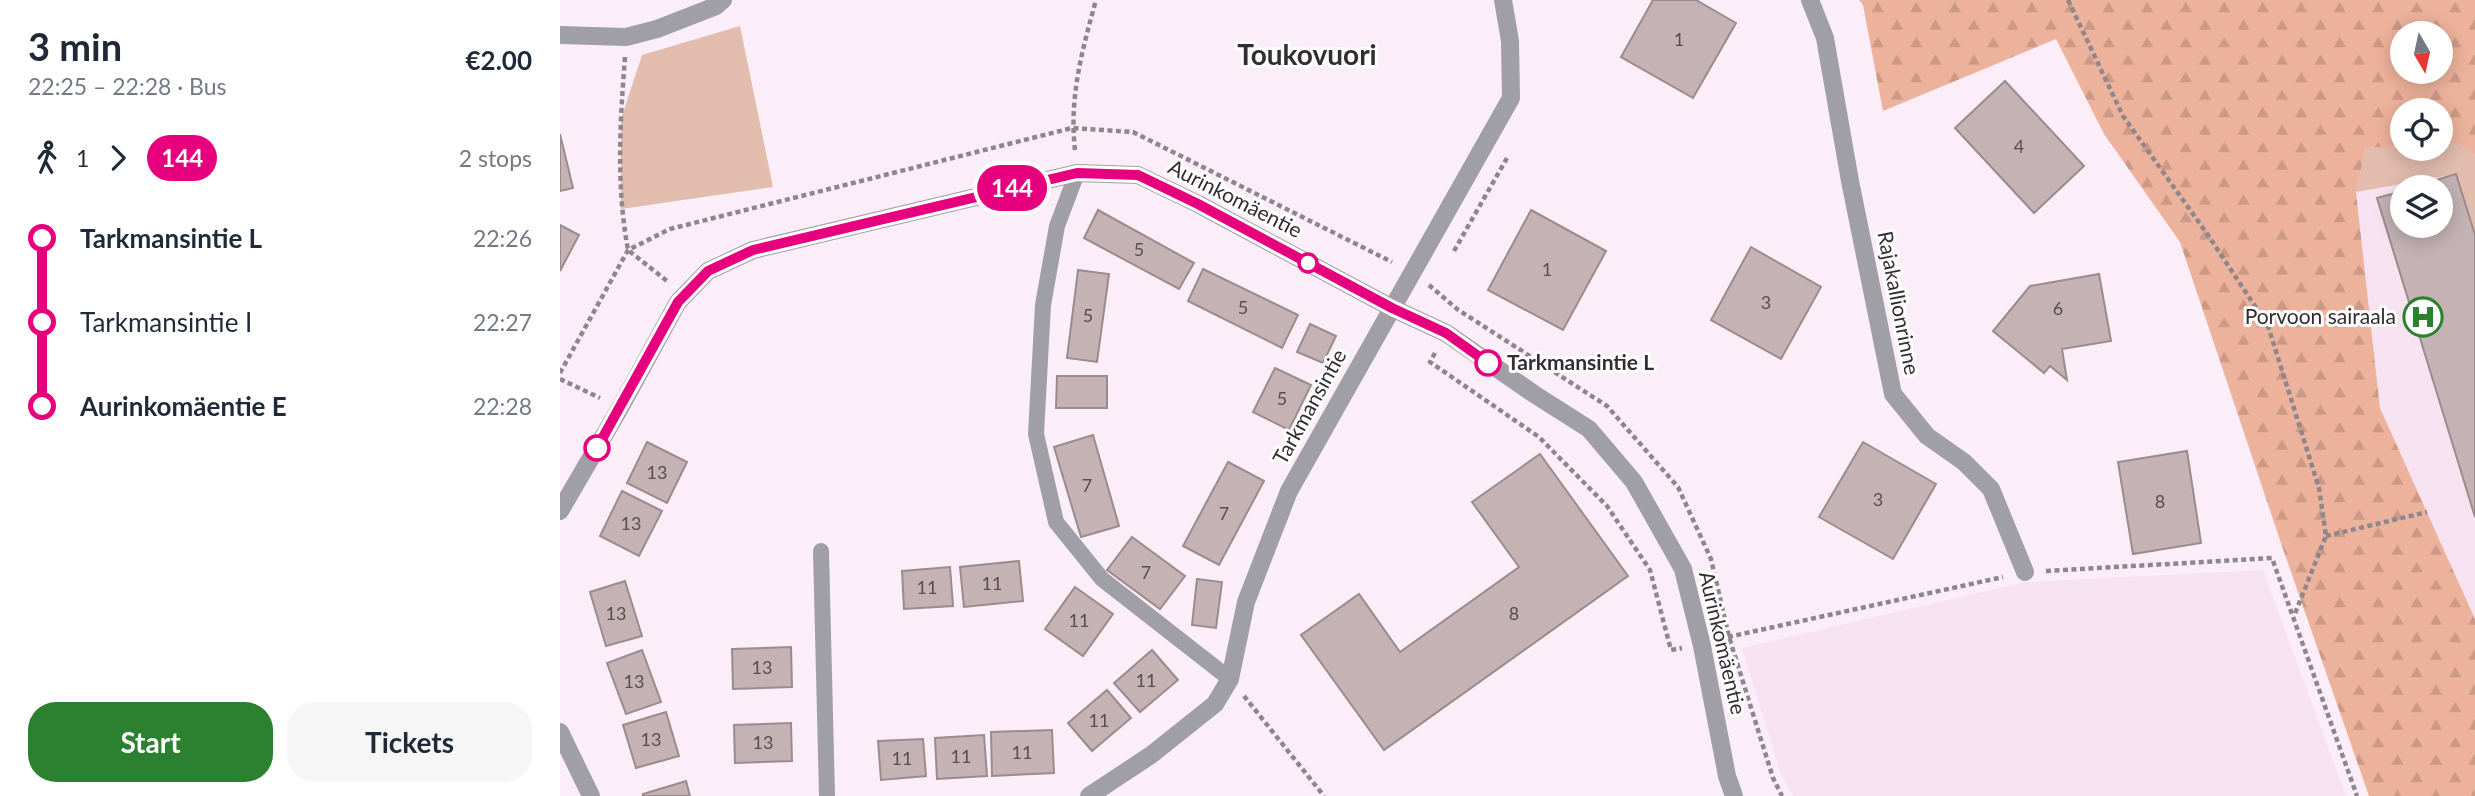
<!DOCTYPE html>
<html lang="en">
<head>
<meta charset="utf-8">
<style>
	:root { --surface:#fff; --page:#f6f6f7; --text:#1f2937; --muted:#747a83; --accent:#2b812f }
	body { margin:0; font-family:Lato,sans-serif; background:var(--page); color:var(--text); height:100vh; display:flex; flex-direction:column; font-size:26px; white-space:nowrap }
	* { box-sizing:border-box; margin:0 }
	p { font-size:23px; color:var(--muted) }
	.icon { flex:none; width:38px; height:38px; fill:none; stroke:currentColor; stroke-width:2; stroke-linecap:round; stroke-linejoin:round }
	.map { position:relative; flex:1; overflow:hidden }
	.side { display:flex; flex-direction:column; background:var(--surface); width:560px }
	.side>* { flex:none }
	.badge { padding:0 14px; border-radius:23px; font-size:24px; line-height:46px }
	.needle { width:46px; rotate:171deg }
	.controls { position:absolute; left:1830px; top:21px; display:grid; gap:14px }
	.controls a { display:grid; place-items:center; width:63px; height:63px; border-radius:50%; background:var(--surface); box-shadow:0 4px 18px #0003; font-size:35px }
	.map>.badge { position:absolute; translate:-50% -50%; box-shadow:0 0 0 4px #fff }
	.legs { display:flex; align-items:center; gap:10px; height:77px; padding:0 28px; font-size:23px }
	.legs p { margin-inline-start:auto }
	.summary { display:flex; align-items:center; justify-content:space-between; height:119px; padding:0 28px }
	h1 { font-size:38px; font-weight:700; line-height:52px }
	.cta { display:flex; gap:14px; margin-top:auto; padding:14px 28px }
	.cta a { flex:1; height:80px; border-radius:28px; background:var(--accent); color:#fff; font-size:28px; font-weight:700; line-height:80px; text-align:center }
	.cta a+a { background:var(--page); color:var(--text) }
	ul { padding:0 28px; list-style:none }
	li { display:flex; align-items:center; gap:24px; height:84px; font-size:26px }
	li i { display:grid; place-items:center; width:10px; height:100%; margin:0 9px; background:currentColor }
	li i::after { content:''; width:18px; height:18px; margin:-9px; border:5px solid; border-radius:50%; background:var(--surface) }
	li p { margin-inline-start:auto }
	li:first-child i { background:linear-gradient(#0000 50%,currentColor 0) }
	li:last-child i { background:linear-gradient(currentColor 50%,#0000 0) }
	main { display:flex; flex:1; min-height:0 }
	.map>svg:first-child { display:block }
	.built { fill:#f7e2f1; fill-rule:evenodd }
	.green { fill:#e2bcad }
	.forest { fill:url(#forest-firs); fill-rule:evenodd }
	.building { fill:#c4b2b4; stroke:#9c8b8d; stroke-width:2 }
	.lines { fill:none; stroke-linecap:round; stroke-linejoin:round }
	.path { stroke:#8f868c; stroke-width:4.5; stroke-dasharray:5 3.5; stroke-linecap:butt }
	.service { stroke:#a19fa6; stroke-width:16 }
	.minor { stroke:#a19fa6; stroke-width:18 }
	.line-1-casing { stroke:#fff; stroke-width:16 }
	.line-1 { stroke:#e6007e; stroke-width:10 }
	.stop-1-dot { fill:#fff; stroke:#e6007e; stroke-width:3.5 }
	.labels { text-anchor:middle; stroke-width:6; stroke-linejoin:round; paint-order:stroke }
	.number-label { font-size:18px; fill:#564e52 }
	.street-label { font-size:21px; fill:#322d31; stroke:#fff }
	.poi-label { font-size:21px; fill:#322d31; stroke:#fff; text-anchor:end }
	.stop-label { font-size:21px; font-weight:bold; fill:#322d31; stroke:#fff; text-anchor:start }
	.district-label { font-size:28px; font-weight:bold; fill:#322d31; stroke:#fff }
</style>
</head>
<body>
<main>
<section class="side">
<div class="summary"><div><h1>3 min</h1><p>22:25 – 22:28 · Bus</p></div><b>€2.00</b></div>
<div class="legs"><svg class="icon" aria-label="walk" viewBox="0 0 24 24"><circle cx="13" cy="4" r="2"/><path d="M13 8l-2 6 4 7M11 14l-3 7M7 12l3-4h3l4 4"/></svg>1<svg class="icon" aria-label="forward" viewBox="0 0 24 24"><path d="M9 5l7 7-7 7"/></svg><b class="badge" style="background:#e6007e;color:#fff">144</b><p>2 stops</p></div>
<ul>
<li><i style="color:#e6007e"></i><b>Tarkmansintie L</b><p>22:26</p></li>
<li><i style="color:#e6007e"></i><span>Tarkmansintie I</span><p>22:27</p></li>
<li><i style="color:#e6007e"></i><b>Aurinkomäentie E</b><p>22:28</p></li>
</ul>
<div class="cta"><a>Start</a><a>Tickets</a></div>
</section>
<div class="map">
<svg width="1915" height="796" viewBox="0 0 1915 796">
	<defs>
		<pattern id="forest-firs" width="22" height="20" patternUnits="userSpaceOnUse" patternTransform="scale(1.75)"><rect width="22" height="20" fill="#edb29b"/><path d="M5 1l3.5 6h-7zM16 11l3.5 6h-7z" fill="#cc9986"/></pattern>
	</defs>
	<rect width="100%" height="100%" fill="#fceef8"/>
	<g class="built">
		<path d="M1841 0H1915V619L1820 408 1796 192ZM1843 33H1881V72H1843ZM1843 110H1881V149H1843ZM1843 187H1881V226H1843Z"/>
		<path d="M1703 570 1786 796H1233L1220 772 1182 648 1465 582Z"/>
	</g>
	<g class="green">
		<path d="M180 26 213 187 61 209V119L82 55Z"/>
		<path d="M1897 143 1915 155V235L1896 174 1796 192 1806 148 1843 146V149H1881V144Z"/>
	</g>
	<path class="forest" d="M1299 0H1915V155L1897 143 1881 144V110H1843V146L1806 148 1796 192 1820 408 1915 619V796H1809L1723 549 1620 242 1544 134 1496 39 1323 111 1303 5ZM1843 33H1881V72H1843Z"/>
	<g class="building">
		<path d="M1093 0H1136L1176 23 1133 98 1061 57Z"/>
		<path d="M1445 81 1524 166 1474 213 1395 128Z"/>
		<path d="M0 134 13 188 0 191Z"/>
		<path d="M1896 174 1915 235V517L1817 198 1843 191V226H1881V187H1853Z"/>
		<path d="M538 210 634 263 619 289 524 238Z"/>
		<path d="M971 210 1046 251 1003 330 928 290Z"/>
		<path d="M0 225 19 235 0 271Z"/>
		<path d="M1191 247 1261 287 1221 359 1151 320Z"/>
		<path d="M643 269 738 315 722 348 628 301Z"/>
		<path d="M518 270 549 274 537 362 507 358Z"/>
		<path d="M1539 274 1551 341 1502 349 1507 380 1490 366 1484 373 1433 331 1470 286Z"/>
		<path d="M750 324 776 336 763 363 737 352Z"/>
		<path d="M715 368 751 385 729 430 693 412Z"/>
		<path d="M497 376H547V408H496Z"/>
		<path d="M533 435 559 526 521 537 494 447Z"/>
		<path d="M87 442 127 462 107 503 67 483Z"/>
		<path d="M1303 442 1376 484 1333 559 1259 517Z"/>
		<path d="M1627 451 1641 543 1573 554 1558 462Z"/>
		<path d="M980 454 1068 576 824 750 741 635 799 594 840 652 959 567 912 502Z"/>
		<path d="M668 462 704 481 659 565 623 546Z"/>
		<path d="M62 491 102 511 79 556 40 536Z"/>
		<path d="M572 537 625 576 600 609 547 570Z"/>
		<path d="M459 561 463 601 404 607 400 567Z"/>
		<path d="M390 567 393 606 344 609 342 571Z"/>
		<path d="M637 579 662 582 656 628 632 625Z"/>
		<path d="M65 581 82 636 46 646 30 592Z"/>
		<path d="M515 587 553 614 523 656 485 629Z"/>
		<path d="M231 647 232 687 173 689 172 649Z"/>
		<path d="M82 650 101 702 66 714 47 663Z"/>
		<path d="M592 650 618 680 580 712 554 683Z"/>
		<path d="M547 690 571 718 532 751 508 723Z"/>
		<path d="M106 712 119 756 76 768 63 725Z"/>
		<path d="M231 723 232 761 175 763 174 725Z"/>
		<path d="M492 730 494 773 432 776 431 732Z"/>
		<path d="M424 735 427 776 377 779 375 738Z"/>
		<path d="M363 739 366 776 321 780 318 741Z"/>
		<path d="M126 781 130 796H83V794Z"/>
	</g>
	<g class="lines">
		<g class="path">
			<path d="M1508 0 1563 116 1648 235 1708 326 1759 488 1766 536 1734 616"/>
			<path d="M65 57C60 123 56 185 68 250L107 281"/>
			<path d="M515 150C509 97 522 51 536 0"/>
			<path d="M894 251 947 158"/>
			<path d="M869 285 897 309 1047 406 1118 487 1151 559 1169 637 1213 778 1222 796"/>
			<path d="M875 353 870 362 979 437 1047 506 1090 570 1111 650 1122 648"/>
			<path d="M0 373 68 250 110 229 512 128 573 132 832 262"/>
			<path d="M0 379 40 398"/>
			<path d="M1766 536 1867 512"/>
			<path d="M1486 571 1712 558 1797 796"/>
			<path d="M1168 637 1443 577"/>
			<path d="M684 696 764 796"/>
		</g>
		<g class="service">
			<path d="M517 173 497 226 483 305 476 434 496 522 542 579 670 679"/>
			<path d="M261 551 267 796"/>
		</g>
		<g class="minor">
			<path d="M1250 0 1265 38 1290 181 1333 394 1367 436 1404 462 1431 489 1465 572"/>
			<path d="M0 35 66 37 97 29 156 6 163 0"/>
			<path d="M0 511 60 408 118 302 148 271 193 250 517 173 578 175 638 204 832 308 886 333 974 394 1029 429 1074 482 1123 569 1142 646 1167 776 1174 796"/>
			<path d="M0 732 31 796"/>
			<path d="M529 796 591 755 655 704 670 679 686 602 729 491 951 98 950 41 943 0"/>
		</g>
	</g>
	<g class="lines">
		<g class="line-1-casing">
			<path id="line-1" d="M37 448 118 302 148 271 193 250 517 173 578 175 638 204 832 308 886 333 928 363"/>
		</g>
		<use href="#line-1" class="line-1"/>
	</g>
	<defs>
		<g id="hospital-ring" transform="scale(2.0125)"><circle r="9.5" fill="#fff" stroke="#2b812f" stroke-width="1.5"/><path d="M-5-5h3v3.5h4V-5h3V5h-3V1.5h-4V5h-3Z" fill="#2b812f"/></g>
	</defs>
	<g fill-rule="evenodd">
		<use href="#hospital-ring" x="1863" y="317"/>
	</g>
	<g class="stop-1-dot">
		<circle cx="748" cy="263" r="9"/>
		<circle cx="928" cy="363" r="12"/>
		<circle cx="37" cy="448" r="12"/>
	</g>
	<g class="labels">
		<g class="number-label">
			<text x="1119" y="46">1</text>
			<text x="1459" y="153">4</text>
			<text x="579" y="256">5</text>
			<text x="987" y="276">1</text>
			<text x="1206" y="309">3</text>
			<text x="683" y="314">5</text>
			<text x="1498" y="315">6</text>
			<text x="528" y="322">5</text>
			<text x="722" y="405">5</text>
			<text x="97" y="479">13</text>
			<text x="527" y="492">7</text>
			<text x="1318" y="506">3</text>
			<text x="1600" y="508">8</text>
			<text x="664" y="520">7</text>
			<text x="71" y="530">13</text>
			<text x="586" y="579">7</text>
			<text x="432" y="590">11</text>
			<text x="367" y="594">11</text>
			<text x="56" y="620">13</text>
			<text x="954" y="620">8</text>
			<text x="519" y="627">11</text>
			<text x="202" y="674">13</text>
			<text x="586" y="687">11</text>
			<text x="74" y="688">13</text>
			<text x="539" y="727">11</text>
			<text x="91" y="746">13</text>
			<text x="203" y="749">13</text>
			<text x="462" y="759">11</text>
			<text x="401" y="763">11</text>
			<text x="342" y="765">11</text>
		</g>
		<g class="street-label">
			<text transform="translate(675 199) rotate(27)" y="7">Aurinkomäentie</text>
			<text transform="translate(1338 303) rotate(79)" y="7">Rajakallionrinne</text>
			<text transform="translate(750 407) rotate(-61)" y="7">Tarkmansintie</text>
			<text transform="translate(1162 643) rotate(77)" y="7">Aurinkomäentie</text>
		</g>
		<g class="poi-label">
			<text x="1836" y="324">Porvoon sairaala</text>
		</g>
		<g class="stop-label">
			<text x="947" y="370">Tarkmansintie L</text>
		</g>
		<g class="district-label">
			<text x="747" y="65">Toukovuori</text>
		</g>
	</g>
</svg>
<div class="controls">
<a><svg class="needle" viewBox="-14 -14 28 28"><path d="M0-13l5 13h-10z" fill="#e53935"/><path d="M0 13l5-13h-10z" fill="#747a83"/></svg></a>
<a><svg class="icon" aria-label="locate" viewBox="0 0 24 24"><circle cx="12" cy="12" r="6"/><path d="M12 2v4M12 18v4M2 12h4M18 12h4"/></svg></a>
<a><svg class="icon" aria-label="layers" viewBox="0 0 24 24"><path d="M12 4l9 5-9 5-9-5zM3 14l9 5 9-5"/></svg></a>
</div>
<b class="badge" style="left:452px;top:188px;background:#e6007e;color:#fff">144</b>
</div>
</main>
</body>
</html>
